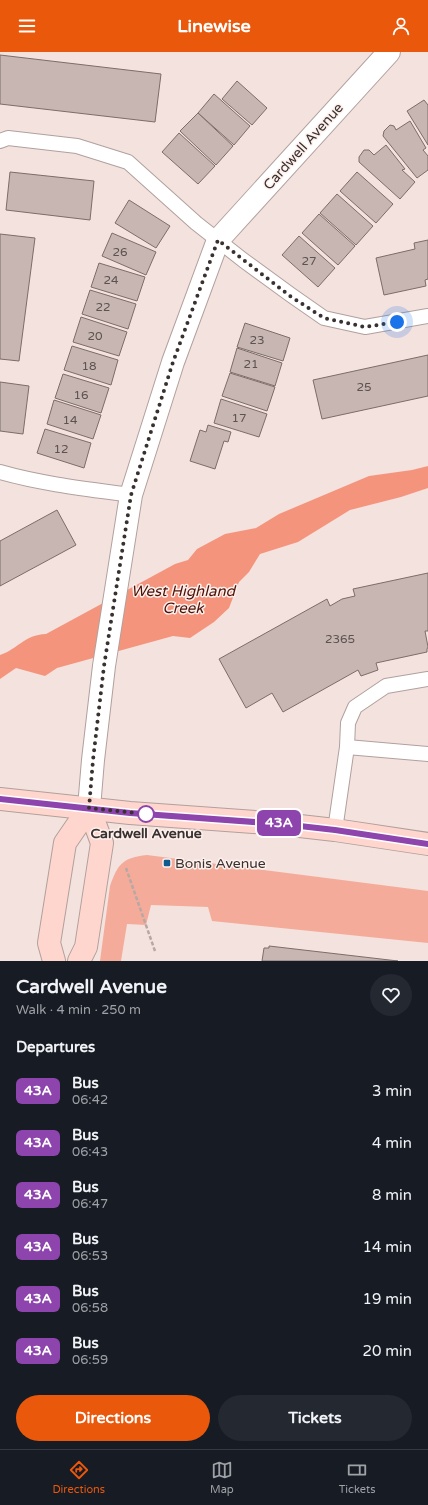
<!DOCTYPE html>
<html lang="en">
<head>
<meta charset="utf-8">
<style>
	:root { --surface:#171b24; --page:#242831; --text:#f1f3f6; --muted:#9ea1a6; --line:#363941; --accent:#ea580c }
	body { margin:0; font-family:"Varela Round",sans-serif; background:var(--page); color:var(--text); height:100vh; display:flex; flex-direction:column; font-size:15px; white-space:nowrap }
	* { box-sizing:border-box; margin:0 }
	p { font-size:13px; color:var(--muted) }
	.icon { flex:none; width:22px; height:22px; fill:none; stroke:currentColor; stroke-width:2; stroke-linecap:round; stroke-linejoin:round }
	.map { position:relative; height:909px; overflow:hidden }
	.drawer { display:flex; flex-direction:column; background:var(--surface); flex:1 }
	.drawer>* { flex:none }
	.badge { padding:0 8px; border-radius:6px; font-size:14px; line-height:26px }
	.you { position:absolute; width:20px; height:20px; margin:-10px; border:3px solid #fff; border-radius:50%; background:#1a73e8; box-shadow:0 0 0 6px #1a73e833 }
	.map>.badge { position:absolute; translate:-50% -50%; box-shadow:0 0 0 2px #fff }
	h2 { padding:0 16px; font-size:15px; line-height:36px }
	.round { display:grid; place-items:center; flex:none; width:42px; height:42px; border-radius:21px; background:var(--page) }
	.headline { display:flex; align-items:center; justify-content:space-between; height:68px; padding:0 16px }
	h1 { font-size:19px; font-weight:700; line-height:30px }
	.action { display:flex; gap:8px; margin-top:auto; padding:8px 16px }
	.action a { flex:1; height:46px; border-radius:24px; background:var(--accent); color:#fff; font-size:16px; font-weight:700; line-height:46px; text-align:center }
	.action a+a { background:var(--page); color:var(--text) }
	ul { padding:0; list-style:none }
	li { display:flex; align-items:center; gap:12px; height:52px; padding:0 16px }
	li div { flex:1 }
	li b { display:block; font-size:15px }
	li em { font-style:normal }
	li .badge { min-width:44px; font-weight:700; text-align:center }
	header { display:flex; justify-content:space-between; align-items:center; height:52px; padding:0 16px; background:var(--accent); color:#fff; font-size:18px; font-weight:700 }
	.tab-bar { display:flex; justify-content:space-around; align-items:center; height:56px; border-top:1px solid var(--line); background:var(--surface); font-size:11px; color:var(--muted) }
	.tab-bar a { display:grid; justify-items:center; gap:2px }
	.tab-bar .selected { color:var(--accent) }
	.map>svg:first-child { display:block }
	.green { fill:#f5ab99 }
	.water { fill:#f5947d }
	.building { fill:#c7b6b2; stroke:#7c6d69 }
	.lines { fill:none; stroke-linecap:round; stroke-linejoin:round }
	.lane-casing { stroke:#b1a09c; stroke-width:16 }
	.street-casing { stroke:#b1a09c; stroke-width:24 }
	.secondary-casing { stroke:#b1a09c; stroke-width:24 }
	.path { stroke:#b7a8a5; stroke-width:2.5; stroke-dasharray:4 2; stroke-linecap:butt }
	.lane { stroke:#fff; stroke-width:14 }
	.street { stroke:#fff; stroke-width:22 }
	.secondary { stroke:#ffd6cd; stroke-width:22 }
	.line-casing { stroke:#fff; stroke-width:9 }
	.line { stroke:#8e44ad; stroke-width:6 }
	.walk { stroke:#38312f; stroke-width:4; stroke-dasharray:0 7.2 }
	.stop-dot { fill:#fff; stroke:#8e44ad; stroke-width:2 }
	.poi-dot { fill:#0e5c8f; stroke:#fef0ed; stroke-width:1.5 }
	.labels { text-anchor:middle; stroke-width:3; stroke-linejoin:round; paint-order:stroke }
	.number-label { font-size:12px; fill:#5c5250 }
	.street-label { font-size:14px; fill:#38312f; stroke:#fef0ed }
	.stop-label { font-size:14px; font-weight:bold; fill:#38312f; stroke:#fef0ed }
	.poi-label { font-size:14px; fill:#38312f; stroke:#fef0ed; text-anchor:start }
	.water-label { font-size:15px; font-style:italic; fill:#4c1104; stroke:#fef0ed }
</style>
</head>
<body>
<header><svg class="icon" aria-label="menu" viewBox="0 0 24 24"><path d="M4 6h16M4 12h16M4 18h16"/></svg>Linewise<svg class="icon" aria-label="person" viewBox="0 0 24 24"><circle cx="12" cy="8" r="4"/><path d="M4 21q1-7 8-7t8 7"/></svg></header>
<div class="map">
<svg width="428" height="909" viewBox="0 0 428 909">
	<rect width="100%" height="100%" fill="#f4e2de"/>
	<path class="green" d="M147 803 428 839V891L212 869 208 855 151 853 146 873 127 872 121 909H100L110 834C118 812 122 806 147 803Z"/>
	<path class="water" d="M428 414V436L401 445 350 458 298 490 260 502 249 520 239 530 229 556 214 570 190 586 173 584 57 616 45 624 16 616 0 627V603C18 597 24 583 46 582L175 512 188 508 197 497 225 482 256 476 279 462 369 424 412 418Z"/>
	<g class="building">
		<path d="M0 3 161 22 155 70 0 52Z"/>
		<path d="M237 29 267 56 252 73 222 47Z"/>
		<path d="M214 42 250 74 234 93 198 61Z"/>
		<path d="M424 48 428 53V93L407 59Z"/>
		<path d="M198 61 233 94 216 113 180 79Z"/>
		<path d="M410 69 426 96 423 98 428 104V118L417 126 383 84 384 79 390 73 394 74 396 78Z"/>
		<path d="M179 81 215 114 198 132 162 100Z"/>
		<path d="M386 93 405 117 402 118 415 130 400 147 359 110V105L364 98H369L374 103Z"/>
		<path d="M10 120 94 129 90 168 6 158Z"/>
		<path d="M357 120 393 152 376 171 340 139Z"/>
		<path d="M337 142 373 174 356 193 320 161Z"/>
		<path d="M129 148 170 174 156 196 115 171Z"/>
		<path d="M319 162 355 194 338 213 302 181Z"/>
		<path d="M112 181 156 200 146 223 102 204Z"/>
		<path d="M0 182 35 186 19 309 0 307Z"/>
		<path d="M299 184 335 216 318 235 282 203Z"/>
		<path d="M428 188V227L425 228 426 234 384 243 376 206 415 197 414 191Z"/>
		<path d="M99 211 145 225 137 249 91 235Z"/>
		<path d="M90 238 136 252 128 277 82 262Z"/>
		<path d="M81 265 127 280 119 304 73 290Z"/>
		<path d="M245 271 290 286 283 309 237 295Z"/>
		<path d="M72 294 118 308 111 333 64 318Z"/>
		<path d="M237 296 282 311 275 334 230 320Z"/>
		<path d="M428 303V344L322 367 313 328Z"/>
		<path d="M230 321 275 335 267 359 222 344Z"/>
		<path d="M63 322 109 336 101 361 55 346Z"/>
		<path d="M0 330 29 334 23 382 0 379Z"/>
		<path d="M221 347 267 362 259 385 214 371Z"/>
		<path d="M54 348 101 363 93 387 47 372Z"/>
		<path d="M208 373 231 380 228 390 224 389 215 417 190 409 200 378 206 380Z"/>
		<path d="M45 377 91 391 84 416 37 401Z"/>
		<path d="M57 458 76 493 0 534V489Z"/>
		<path d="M428 521V579H425L428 595 427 597V600L376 611 378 618 361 624 358 618 283 660 272 641 246 656 219 607 327 547 330 554 342 547 355 544 353 537Z"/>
		<path d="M269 894 398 909H262L264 896H269Z"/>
	</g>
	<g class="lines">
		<g class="lane-casing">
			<g id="lane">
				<path d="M0 89 8 86 77 94 128 110 196 171 243 208 291 243 324 266 365 275 428 264"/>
				<path d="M0 420C42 432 87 437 131 443"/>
				<path d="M347 695 428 702"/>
				<path d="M335 778 347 695 348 671 355 655 386 634 428 627"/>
			</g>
		</g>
		<g class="street-casing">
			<path id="street" d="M89 756 93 708 104 614 131 443 173 310 218 188 389 0"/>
		</g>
		<g class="secondary-casing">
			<g id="secondary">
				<path d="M0 747 130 761 282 772 335 778 428 792"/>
				<path d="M54 909 49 891 65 791 89 756"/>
				<path d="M79 909 86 895 102 791 89 756"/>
			</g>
		</g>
		<path class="path" d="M126 816 155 899"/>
		<use href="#lane" class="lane"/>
		<use href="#street" class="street"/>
		<use href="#secondary" class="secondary"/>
	</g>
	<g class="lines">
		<g class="line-casing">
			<path id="line" d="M0 747 130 761 282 772 335 778 428 792"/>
		</g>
		<use href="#line" class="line"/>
		<path class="walk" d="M146 762 89 756 93 708 104 614 131 443 173 310 218 188 290 244 324 266 365 275 397 270"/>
	</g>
	<circle class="stop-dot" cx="146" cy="762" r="8"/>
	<rect class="poi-dot" x="163" y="807" width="8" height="8" rx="2"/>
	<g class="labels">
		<g class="number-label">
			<text x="120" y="204">26</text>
			<text x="309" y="213">27</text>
			<text x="111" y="232">24</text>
			<text x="103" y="259">22</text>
			<text x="95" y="288">20</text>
			<text x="257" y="292">23</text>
			<text x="251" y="316">21</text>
			<text x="89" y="318">18</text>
			<text x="364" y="339">25</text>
			<text x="81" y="347">16</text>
			<text x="239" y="370">17</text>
			<text x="70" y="372">14</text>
			<text x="61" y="401">12</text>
			<text x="340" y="591">2365</text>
		</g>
		<g class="street-label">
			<text transform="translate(303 94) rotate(-48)" y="5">Cardwell Avenue</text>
		</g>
		<g class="stop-label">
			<text x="146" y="786">Cardwell Avenue</text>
		</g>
		<g class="poi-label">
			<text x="175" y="816">Bonis Avenue</text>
		</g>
		<g class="water-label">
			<text x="183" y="544">West Highland<tspan x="183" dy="17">Creek</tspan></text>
		</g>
	</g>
</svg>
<div class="you" style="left:397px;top:270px"></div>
<b class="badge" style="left:279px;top:771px;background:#8e44ad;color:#fff">43A</b>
</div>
<section class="drawer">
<div class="headline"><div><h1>Cardwell Avenue</h1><p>Walk · 4 min · 250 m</p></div><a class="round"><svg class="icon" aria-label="heart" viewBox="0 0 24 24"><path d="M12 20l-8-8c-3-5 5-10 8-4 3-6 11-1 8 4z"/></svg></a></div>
<h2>Departures</h2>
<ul>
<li><span class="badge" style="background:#8e44ad;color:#fff">43A</span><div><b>Bus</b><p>06:42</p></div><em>3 min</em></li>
<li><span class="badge" style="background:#8e44ad;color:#fff">43A</span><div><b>Bus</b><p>06:43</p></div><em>4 min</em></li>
<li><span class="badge" style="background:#8e44ad;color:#fff">43A</span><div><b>Bus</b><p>06:47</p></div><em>8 min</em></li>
<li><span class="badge" style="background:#8e44ad;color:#fff">43A</span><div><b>Bus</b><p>06:53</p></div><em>14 min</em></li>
<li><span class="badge" style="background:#8e44ad;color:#fff">43A</span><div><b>Bus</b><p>06:58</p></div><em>19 min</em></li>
<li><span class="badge" style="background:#8e44ad;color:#fff">43A</span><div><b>Bus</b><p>06:59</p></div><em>20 min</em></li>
</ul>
<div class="action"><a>Directions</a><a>Tickets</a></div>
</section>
<nav class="tab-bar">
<a class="selected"><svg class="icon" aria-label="directions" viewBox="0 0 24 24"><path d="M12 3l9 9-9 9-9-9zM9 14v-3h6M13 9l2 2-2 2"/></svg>Directions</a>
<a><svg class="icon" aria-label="map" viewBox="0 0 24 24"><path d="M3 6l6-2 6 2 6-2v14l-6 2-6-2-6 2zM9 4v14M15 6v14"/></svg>Map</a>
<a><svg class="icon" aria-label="tickets" viewBox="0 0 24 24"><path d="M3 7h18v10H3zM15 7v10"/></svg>Tickets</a>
</nav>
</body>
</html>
